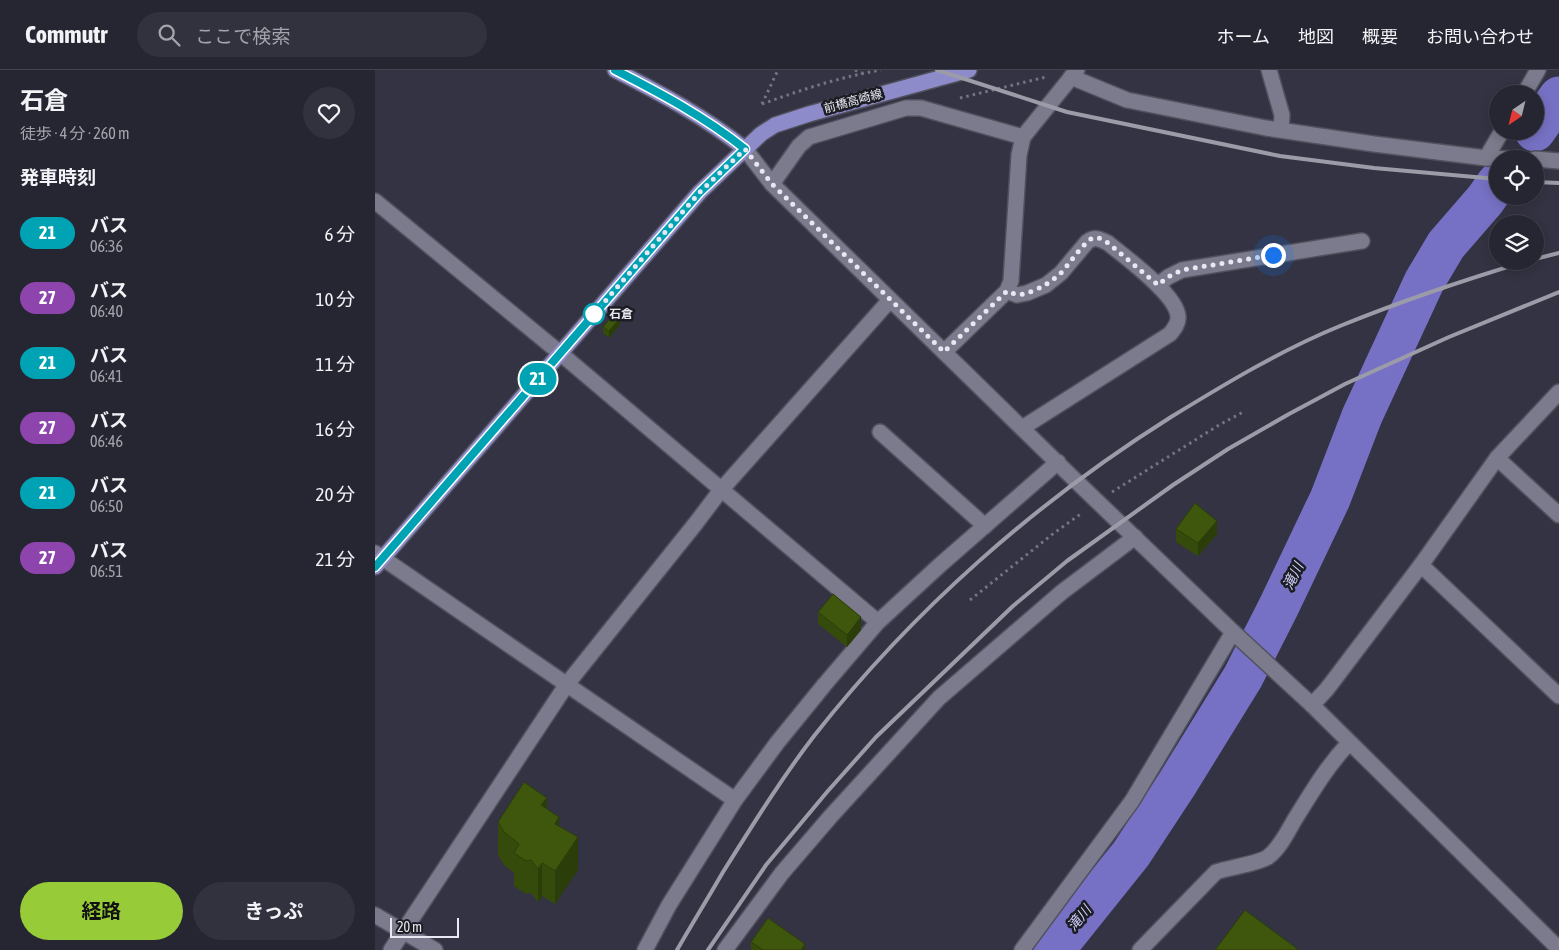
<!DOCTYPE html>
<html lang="ja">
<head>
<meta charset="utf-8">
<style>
	:root { --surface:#262632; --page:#32323e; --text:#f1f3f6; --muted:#a4a5ac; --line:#42434d; --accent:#97cb38 }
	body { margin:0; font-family:"Asap Condensed","Noto Sans JP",sans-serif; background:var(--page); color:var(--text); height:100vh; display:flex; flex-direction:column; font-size:19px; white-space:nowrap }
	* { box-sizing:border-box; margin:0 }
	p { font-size:16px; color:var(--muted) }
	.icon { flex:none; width:28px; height:28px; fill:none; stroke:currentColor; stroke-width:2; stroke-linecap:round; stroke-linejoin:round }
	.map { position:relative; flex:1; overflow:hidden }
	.drawer { display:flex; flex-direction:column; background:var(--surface); width:375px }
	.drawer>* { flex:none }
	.badge { padding:0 10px; border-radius:16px; font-size:18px; line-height:32px }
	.needle { width:32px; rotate:215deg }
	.tools { position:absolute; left:1114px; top:15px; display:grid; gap:10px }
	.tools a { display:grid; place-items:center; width:55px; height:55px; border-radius:50%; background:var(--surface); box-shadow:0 2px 12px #0003,0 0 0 1px var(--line); font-size:25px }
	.scale { position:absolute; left:15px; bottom:12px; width:69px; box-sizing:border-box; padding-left:5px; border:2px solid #e8e8f3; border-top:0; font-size:14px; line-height:18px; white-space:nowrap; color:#e8e8f3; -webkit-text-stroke:4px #1c1c23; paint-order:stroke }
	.you { position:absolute; width:25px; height:25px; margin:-12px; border:4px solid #fff; border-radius:50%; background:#1a73e8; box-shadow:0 0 0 8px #1a73e833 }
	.map>.badge { position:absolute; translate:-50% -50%; box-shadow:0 0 0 2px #fff }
	h2 { padding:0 20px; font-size:19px; line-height:45px }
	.round { display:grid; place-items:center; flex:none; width:52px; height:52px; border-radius:26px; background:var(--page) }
	.overview { display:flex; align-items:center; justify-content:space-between; height:85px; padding:0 20px }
	h1 { font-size:24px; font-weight:700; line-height:38px }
	.action { display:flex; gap:10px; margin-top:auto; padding:10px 20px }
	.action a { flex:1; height:58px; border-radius:30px; background:var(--accent); color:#111; font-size:20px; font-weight:700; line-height:58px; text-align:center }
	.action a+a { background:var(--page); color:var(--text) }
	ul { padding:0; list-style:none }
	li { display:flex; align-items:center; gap:15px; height:65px; padding:0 20px }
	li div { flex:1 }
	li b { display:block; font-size:19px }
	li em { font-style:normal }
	li .badge { min-width:55px; font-weight:700; text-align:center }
	header { display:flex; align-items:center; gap:30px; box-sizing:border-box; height:70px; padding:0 25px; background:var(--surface); border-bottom:1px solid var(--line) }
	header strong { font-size:24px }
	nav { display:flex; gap:28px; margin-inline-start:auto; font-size:18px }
	.search { width:350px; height:45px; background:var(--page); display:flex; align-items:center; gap:12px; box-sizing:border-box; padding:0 18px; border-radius:28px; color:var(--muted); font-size:19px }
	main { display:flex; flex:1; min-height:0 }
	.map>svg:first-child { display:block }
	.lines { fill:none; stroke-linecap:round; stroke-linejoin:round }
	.river { stroke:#7771c5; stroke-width:41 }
	.minor-casing { stroke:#50505e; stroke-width:18 }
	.major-casing { stroke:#50505e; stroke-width:18 }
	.path { stroke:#747482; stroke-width:3; stroke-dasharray:2.5 4; stroke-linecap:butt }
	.minor { stroke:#7b7b8d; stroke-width:15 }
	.major { stroke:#8e8bcb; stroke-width:15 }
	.rail { stroke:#9c9ca9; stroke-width:4 }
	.wall { fill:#354b0b }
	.shaded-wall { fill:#2b3d09 }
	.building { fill:#3e570d; stroke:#2b3d09 }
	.line-casing { stroke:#fff; stroke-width:11 }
	.line { stroke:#00a3b4; stroke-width:8 }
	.walk { stroke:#e8e8f3; stroke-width:5; stroke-dasharray:0 9 }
	.stop-dot { fill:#fff; stroke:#00a3b4; stroke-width:2.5 }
	.labels { text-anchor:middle; stroke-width:5; stroke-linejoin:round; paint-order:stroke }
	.street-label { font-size:12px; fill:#e8e8f3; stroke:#1c1c23 }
	.stop-label { font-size:12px; font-weight:bold; fill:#e8e8f3; stroke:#1c1c23; text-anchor:start }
	.water-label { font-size:14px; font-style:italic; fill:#d0d0fd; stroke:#1c1c23 }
</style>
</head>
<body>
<header>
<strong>Commutr</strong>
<div class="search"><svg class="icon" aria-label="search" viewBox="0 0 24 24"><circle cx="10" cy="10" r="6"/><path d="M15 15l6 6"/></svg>ここで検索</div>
<nav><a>ホーム</a><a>地図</a><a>概要</a><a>お問い合わせ</a></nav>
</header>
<main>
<section class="drawer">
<div class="overview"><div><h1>石倉</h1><p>徒歩 · 4 分 · 260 m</p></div><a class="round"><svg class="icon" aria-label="heart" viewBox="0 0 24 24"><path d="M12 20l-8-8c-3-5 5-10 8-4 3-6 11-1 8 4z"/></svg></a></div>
<h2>発車時刻</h2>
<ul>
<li><span class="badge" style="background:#00a3b4;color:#fff">21</span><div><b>バス</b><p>06:36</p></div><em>6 分</em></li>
<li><span class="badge" style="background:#8e44ad;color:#fff">27</span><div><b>バス</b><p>06:40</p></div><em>10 分</em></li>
<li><span class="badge" style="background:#00a3b4;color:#fff">21</span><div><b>バス</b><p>06:41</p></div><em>11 分</em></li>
<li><span class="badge" style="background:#8e44ad;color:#fff">27</span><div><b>バス</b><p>06:46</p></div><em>16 分</em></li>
<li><span class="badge" style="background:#00a3b4;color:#fff">21</span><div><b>バス</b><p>06:50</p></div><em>20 分</em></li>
<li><span class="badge" style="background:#8e44ad;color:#fff">27</span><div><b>バス</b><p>06:51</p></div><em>21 分</em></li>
</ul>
<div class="action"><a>経路</a><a>きっぷ</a></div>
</section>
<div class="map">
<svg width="1184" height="880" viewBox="0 0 1184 880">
	<rect width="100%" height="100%" fill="#333343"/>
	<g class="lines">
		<g class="river">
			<path d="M1160 61 1184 27"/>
			<path d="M679 880 756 784 802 714 868 607 904 536 955 429 987 346 1049 212 1071 175 1110 130 1122 113"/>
		</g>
		<g class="minor-casing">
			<g id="minor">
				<path d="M894 0 907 45 906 60"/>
				<path d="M696 7 752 30 891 58 999 74 1111 88 1139 89"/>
				<path d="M1149 24 1163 0"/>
				<path d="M370 79 397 114 701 411 858 562 937 635 1184 879"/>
				<path d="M1111 88 1127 61"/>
				<path d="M1160 89 1184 91"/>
				<path d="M397 114 424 76 434 67 531 38H546L648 67"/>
				<path d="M0 131 185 283 503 552"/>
				<path d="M783 215 793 207 807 200 987 171"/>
				<path d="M632 221 642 225 652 223 671 215 686 203 712 172C720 166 725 169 733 173 750 187 801 224 803 246 804 253 799 259 795 264L647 358"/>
				<path d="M569 282 632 221 636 211 644 85 648 67 702 0"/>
				<path d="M505 362 610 456"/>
				<path d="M1122 388 1184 445"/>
				<path d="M0 483 360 730"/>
				<path d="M1046 495 1184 626"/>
				<path d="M937 635 952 619 1046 495 1122 388 1184 322"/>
				<path d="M0 845 60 880"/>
				<path d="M16 880 192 614 321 453 346 420 515 230"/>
				<path d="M270 880 294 835 360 730 402 673 450 614 503 552 565 495 683 392"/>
				<path d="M350 880 407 803 456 746 564 628 687 522 760 467"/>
				<path d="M647 880 757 731 858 562"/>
				<path d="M765 880 841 802C855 797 883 794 893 787 905 778 913 761 920 749 937 722 952 696 974 673"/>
			</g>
		</g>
		<g class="major-casing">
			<g id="major">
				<path d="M240 0C285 23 330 47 370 79"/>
				<path d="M0 497 325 122 386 64 400 55 434 44 594 0"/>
			</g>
		</g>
		<g class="path">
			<path d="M480 0 487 3"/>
			<path d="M585 28 671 7"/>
			<path d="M387 34C426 20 465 7 506 0"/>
			<path d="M387 34 403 0"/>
			<path d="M737 422 844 355 870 341"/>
			<path d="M595 530 679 463 707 443"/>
		</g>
		<use href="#minor" class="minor"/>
		<use href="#major" class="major"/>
		<g class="rail">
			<path d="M562 0 692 42 905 86 999 98 1122 109"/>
			<path d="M1160 112 1184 113"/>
			<path d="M1160 189 1184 183"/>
			<path d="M302 880C317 854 333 828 348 802 377 756 406 709 439 666 538 540 661 432 796 347 850 314 906 280 965 256 1026 231 1089 210 1152 191"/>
			<path d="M333 880 391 795 452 722 501 667 638 536 692 491 798 415 853 379 914 344 970 314 1074 267 1184 222"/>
		</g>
	</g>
	<g class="wall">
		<path d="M245 255 234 268 228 263V257Z"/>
		<path d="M801 459 842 464 823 486 801 472Z"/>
		<path d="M443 542 486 560 472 577 443 554Z"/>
		<path d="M172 739 184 756 203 800 180 834 167 826 163 832 156 823 151 824 139 816V803L129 795 123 785V752Z"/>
		<path d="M376 872 430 880H376Z"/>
	</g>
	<g class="shaded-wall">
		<path d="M245 248V255L234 268V261Z"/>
		<path d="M842 451V464L823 486V473Z"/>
		<path d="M486 547V560L472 577V565Z"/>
		<path d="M172 728V761L166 735Z"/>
		<path d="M184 747V780L180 754Z"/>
		<path d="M203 767V800L180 834V801Z"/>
		<path d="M167 793V826L163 832V799Z"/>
		<path d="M430 874V880H426Z"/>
	</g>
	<g class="building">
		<path d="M239 244 245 248 234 261 228 257Z"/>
		<path d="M820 433 842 451 823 473 801 459Z"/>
		<path d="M458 524 486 547 472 565 443 542Z"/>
		<path d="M149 712 172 728 166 735 184 747 180 754 203 767 180 801 167 793 163 799 156 790 151 791 139 783 144 774 129 762 123 752Z"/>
		<path d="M870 840 924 880H840Z"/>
		<path d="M393 848 430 874 426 880H388L376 872Z"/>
	</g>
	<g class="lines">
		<g class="line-casing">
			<path id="line" d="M0 497 325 122 370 79C330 47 285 23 240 0"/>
		</g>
		<use href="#line" class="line"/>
		<path class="walk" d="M219 244 325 122 370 79 397 114 569 282 632 221C642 226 648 225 658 221 669 216 677 211 685 204 696 192 704 178 717 168H724L733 173 783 215 793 207 807 200 898 185"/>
	</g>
	<circle class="stop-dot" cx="219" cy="244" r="10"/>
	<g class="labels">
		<g class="street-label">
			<text transform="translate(478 31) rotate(-15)" y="4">前橋高崎線</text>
		</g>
		<g class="stop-label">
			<text x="234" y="248">石倉</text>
		</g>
		<g class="water-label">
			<text transform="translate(918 506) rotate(-64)" y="5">滝川</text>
			<text transform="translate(704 848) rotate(-51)" y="5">滝川</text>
		</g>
	</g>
</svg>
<div class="tools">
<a><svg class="needle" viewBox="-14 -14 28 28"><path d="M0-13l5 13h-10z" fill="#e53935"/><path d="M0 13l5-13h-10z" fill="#a4a5ac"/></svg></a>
<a><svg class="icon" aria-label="locate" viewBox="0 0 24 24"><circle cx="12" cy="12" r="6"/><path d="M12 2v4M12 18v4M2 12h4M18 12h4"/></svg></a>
<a><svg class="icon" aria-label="layers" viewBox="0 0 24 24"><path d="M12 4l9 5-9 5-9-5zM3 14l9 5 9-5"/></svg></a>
</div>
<div class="scale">20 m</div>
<div class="you" style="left:898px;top:185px"></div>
<b class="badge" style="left:163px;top:309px;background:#00a3b4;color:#fff">21</b>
</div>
</main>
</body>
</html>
